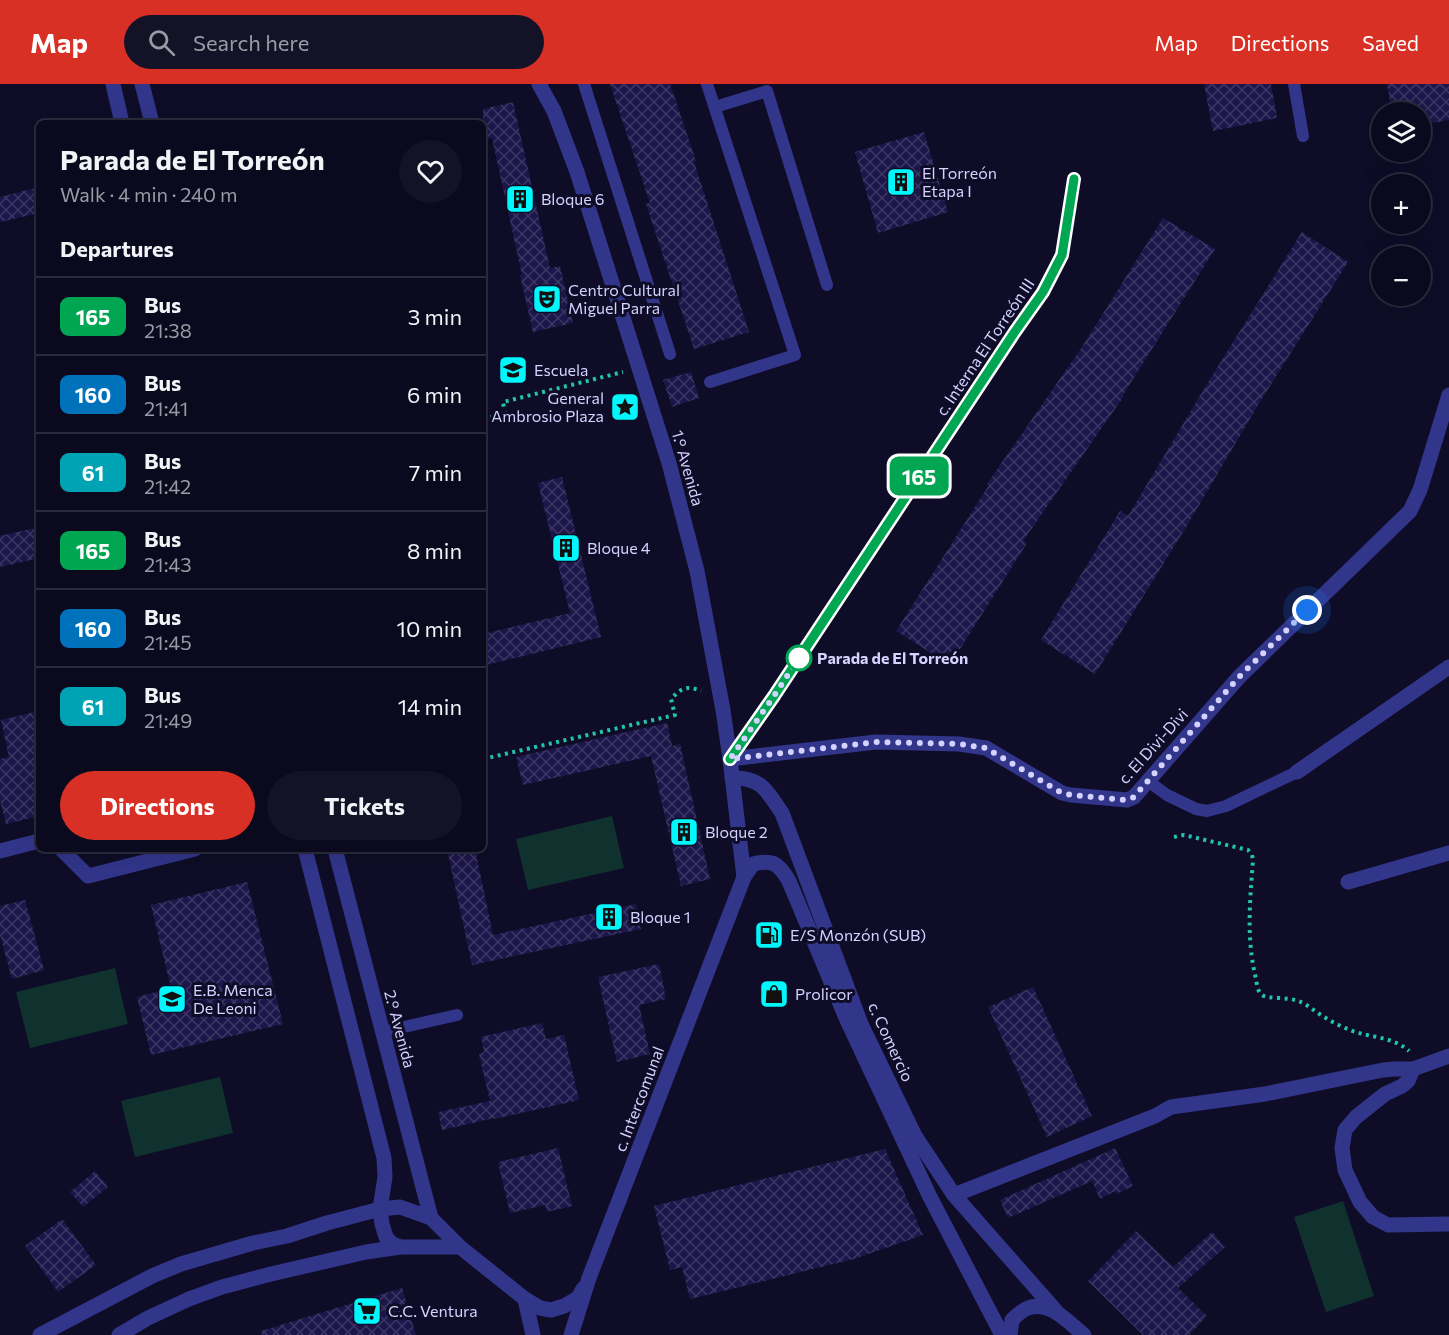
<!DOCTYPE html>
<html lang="en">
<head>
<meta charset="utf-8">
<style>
	:root { --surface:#0b091d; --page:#141226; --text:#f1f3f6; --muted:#9a9aa4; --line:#2b2a3b; --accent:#d93025 }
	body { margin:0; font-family:Commissioner,sans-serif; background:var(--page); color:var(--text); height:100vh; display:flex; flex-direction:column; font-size:22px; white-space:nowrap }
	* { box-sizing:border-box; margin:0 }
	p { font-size:20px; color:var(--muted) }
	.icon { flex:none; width:33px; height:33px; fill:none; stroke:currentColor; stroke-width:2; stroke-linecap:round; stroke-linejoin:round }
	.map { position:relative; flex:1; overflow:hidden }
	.drawer { position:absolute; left:36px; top:36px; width:450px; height:732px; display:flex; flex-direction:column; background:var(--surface); border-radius:9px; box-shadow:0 6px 24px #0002,0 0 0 2px var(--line) }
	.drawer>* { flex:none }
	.badge { padding:0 12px; border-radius:9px; font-size:21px; line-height:39px }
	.fabs { position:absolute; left:1371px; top:18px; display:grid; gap:12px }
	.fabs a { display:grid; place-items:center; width:60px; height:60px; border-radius:50%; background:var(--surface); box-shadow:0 6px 24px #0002,0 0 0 2px var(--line); font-size:30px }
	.you { position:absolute; width:30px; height:30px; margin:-15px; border:4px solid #fff; border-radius:50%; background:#1a73e8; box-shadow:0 0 0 9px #1a73e833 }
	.map>.badge { position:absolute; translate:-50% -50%; box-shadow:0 0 0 3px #fff }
	h2 { padding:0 24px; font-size:22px; line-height:54px }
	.round { display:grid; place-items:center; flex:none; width:63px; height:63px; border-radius:32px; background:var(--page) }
	.headline { display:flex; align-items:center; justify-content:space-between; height:102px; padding:0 24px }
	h1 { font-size:28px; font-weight:700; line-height:45px }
	.primary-button { display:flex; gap:12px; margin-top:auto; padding:12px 24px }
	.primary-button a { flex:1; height:69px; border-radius:36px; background:var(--accent); color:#fff; font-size:24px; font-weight:700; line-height:69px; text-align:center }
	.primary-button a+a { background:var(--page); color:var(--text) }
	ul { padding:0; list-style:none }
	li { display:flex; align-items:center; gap:18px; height:78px; padding:0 24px; border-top:2px solid var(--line) }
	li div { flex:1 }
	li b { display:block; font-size:22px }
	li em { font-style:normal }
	li .badge { min-width:66px; font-weight:700; text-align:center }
	header { display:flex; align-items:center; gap:36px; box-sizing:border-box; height:84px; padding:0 30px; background:var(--accent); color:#fff }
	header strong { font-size:28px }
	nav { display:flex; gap:33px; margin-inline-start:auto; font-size:21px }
	.search { width:420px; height:54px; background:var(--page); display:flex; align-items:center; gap:15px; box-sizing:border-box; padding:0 21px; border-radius:33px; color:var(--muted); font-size:22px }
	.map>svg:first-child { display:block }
	.garden { fill:#0f322e }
	.building { fill:url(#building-cross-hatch) }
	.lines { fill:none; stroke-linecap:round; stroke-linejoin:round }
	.path { stroke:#21c4ae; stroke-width:4; stroke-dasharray:3 4.5; stroke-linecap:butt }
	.service { stroke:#32368b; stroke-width:12 }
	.minor { stroke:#32368b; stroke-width:15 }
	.line-casing { stroke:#fff; stroke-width:14 }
	.line { stroke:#00a651; stroke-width:9 }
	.walk { stroke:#d4d2ff; stroke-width:6; stroke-dasharray:0 10.8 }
	.stop-dot { fill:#fff; stroke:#00a651; stroke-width:3 }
	.labels { text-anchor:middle; stroke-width:6; stroke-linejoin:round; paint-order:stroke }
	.poi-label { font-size:16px; fill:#d4d2ff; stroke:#0f0c27; text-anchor:start }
	.street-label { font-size:16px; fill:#d4d2ff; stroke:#0f0c27 }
	.stop-label { font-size:16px; font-weight:bold; fill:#d4d2ff; stroke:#0f0c27; text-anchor:start }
</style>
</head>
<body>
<header>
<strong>Map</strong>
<div class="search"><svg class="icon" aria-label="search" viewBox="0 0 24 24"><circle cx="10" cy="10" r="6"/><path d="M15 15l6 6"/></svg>Search here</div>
<nav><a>Map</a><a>Directions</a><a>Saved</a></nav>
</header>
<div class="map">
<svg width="1449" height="1251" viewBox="0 0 1449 1251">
	<defs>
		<pattern id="building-cross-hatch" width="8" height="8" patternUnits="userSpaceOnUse" patternTransform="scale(1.5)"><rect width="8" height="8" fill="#1d164a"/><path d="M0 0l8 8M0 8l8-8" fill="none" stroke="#3d3765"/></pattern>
	</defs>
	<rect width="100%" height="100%" fill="#0f0c27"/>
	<g class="garden">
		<path d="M612 732 624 784 528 806 516 755Z"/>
		<path d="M115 884 128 940 30 964 16 908Z"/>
		<path d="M220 993 233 1049 135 1073 121 1017Z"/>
		<path d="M1343 1117 1374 1212 1326 1228 1294 1133Z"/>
	</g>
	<g class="building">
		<path d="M610 0H670L696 77 694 78 749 248 694 265 646 120 650 119Z"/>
		<path d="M1204 0H1271L1277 34 1213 47Z"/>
		<path d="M1387 0H1449V36L1420 41V28H1392Z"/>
		<path d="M513 18 550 184 560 182 573 239 533 248 520 191H522L492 54 483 56V25Z"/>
		<path d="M924 48 948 128 878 149 855 68Z"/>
		<path d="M39 103V129L0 138V113Z"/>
		<path d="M1163 134 1215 165 1123 311 1124 312 1023 457 1027 459 950 581 896 547 989 401 987 400 1082 263Z"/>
		<path d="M1302 148 1348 178 1258 321 1185 445 1095 590 1041 556 1120 427 1128 432 1210 295Z"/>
		<path d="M691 288 699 314 672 323 663 296Z"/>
		<path d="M562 393 601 553 483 582V550L570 529 538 399Z"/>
		<path d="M39 443V474L0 483V452Z"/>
		<path d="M39 627V732L6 740 0 717V675L9 673 1 636Z"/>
		<path d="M667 639 672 662 680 660 710 795 681 802 651 672 523 701 516 673Z"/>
		<path d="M447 765H475L493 851 636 820 641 845 472 881Z"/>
		<path d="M247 798 283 940 151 971 137 913 171 904 151 821Z"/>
		<path d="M25 816 44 886 12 895 0 851V822Z"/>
		<path d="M659 880 666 915 639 921 650 970 617 978 598 893Z"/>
		<path d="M1033 903 1092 1032 1047 1053 988 923Z"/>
		<path d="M542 939 546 955 564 951 579 1016 495 1035 494 1034 442 1046 438 1028 490 1017 479 970 484 968 481 953Z"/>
		<path d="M558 1064 572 1122 547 1128 545 1121 510 1129 498 1078Z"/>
		<path d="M1115 1064 1133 1102 1116 1110 1115 1107 1100 1115 1092 1097 1008 1134 1000 1116Z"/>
		<path d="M885 1065 923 1151 854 1175 690 1215 682 1183 670 1186 654 1122Z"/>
		<path d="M95 1087 108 1103 83 1123 70 1108Z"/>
		<path d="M62 1135 96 1181 58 1208 25 1162Z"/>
		<path d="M1136 1147 1173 1183 1212 1148 1225 1163 1178 1204 1207 1232 1189 1251H1143L1088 1197Z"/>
		<path d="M402 1204 416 1251H262L261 1247Z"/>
	</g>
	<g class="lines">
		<g class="path">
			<path d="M483 335 505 330 503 318 623 288"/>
			<path d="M483 675 675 631 671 615C681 604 687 601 701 607"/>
			<path d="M1174 753 1184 751 1248 766 1252 771 1253 776C1250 816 1246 855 1256 895 1257 900 1257 907 1262 911 1267 915 1289 913 1298 917 1307 920 1313 926 1321 931 1330 937 1340 942 1350 946 1370 954 1392 952 1409 967"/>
		</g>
		<g class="service">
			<path d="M584 0 670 270"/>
			<path d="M707 0 795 271 710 298"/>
			<path d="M1294 0 1303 52"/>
			<path d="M715 23 767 7 827 201"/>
			<path d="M730 675 774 612 1014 249 1043 208 1062 171 1074 95"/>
			<path d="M1148 697 1167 711 1196 725 1207 727 1226 722 1297 688"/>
			<path d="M382 948 457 931"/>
		</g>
		<g class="minor">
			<path d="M113 0 122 39"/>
			<path d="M142 0 152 39"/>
			<path d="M539 0 554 27 577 88 669 379 697 487 723 626 730 675 744 793"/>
			<path d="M730 675 876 658 959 660 986 664 1062 709 1071 711 1127 716 1134 713 1239 593 1410 427 1420 406 1449 311"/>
			<path d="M1297 688 1449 583"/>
			<path d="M732 694C761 693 767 707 782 729L861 940 915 1052 954 1111 1056 1227"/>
			<path d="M61 765 88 792 195 765"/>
			<path d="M305 765 384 1074 385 1093 380 1125 382 1140 386 1153 391 1159 400 1163"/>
			<path d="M335 765 431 1134"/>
			<path d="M0 767 39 757"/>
			<path d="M1348 798 1449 769"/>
			<path d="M1413 985 1408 997 1402 1002 1385 1010 1356 1033 1345 1046 1342 1064 1345 1086 1360 1118 1373 1133 1388 1141 1449 1140"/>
			<path d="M954 1111 1155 1032 1171 1023 1265 1010 1383 986 1394 985H1413L1449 972"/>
			<path d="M525 1215 533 1251"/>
			<path d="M40 1251 152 1192 181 1180 253 1159 287 1152 327 1139 380 1125 400 1123 431 1134 460 1163 525 1215 540 1224 551 1226 564 1222 578 1214 583 1205"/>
			<path d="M119 1251 148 1234 189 1215 222 1203 271 1190 366 1168 400 1163H460"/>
			<path d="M571 1251 589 1194 744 793 753 780C773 775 779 780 789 797L846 934 930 1113 1002 1251"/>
			<path d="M1010 1251 1012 1236C1017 1231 1022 1226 1028 1224 1050 1216 1069 1239 1084 1251"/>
		</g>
	</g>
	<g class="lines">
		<g class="line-casing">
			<path id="line" d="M730 675 774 612 1014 249 1043 208 1062 171 1074 95"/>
		</g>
		<use href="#line" class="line"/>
		<path class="walk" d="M799 574 774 612 730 675 876 658 959 660 986 664 1062 709 1071 711 1127 716 1134 713 1139 707 1239 593 1307 526"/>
	</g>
	<defs>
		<g id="building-square" transform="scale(1.5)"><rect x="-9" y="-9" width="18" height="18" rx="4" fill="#00f8fd" stroke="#0f0c27"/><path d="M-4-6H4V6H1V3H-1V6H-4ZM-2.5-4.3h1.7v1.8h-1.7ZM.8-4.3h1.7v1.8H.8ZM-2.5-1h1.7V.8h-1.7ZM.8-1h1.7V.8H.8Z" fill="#111"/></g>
		<g id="theatre-square" transform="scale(1.5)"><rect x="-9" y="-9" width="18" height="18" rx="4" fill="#00f8fd" stroke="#0f0c27"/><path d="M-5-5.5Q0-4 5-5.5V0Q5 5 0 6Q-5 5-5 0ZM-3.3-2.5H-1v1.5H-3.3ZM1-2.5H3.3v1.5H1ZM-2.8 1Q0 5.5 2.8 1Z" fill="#111"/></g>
		<g id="school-square" transform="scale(1.5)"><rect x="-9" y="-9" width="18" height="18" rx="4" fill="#00f8fd" stroke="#0f0c27"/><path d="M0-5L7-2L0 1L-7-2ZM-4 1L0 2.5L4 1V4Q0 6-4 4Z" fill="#111"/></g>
		<g id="sight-square" transform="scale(1.5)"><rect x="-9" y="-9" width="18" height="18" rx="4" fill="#00f8fd" stroke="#0f0c27"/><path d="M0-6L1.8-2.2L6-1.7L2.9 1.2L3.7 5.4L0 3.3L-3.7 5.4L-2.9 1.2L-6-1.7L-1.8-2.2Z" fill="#111"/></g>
		<g id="fuel-square" transform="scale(1.5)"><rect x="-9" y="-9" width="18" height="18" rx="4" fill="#00f8fd" stroke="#0f0c27"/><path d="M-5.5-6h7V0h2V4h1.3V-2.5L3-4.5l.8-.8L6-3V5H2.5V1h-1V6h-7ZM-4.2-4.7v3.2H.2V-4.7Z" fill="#111"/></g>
		<g id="shop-square" transform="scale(1.5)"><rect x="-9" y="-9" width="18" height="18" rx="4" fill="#00f8fd" stroke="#0f0c27"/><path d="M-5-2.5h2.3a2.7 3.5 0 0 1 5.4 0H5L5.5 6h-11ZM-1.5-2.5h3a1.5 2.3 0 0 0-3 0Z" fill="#111"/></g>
		<g id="supermarket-square" transform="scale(1.5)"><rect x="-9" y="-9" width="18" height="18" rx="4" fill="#00f8fd" stroke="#0f0c27"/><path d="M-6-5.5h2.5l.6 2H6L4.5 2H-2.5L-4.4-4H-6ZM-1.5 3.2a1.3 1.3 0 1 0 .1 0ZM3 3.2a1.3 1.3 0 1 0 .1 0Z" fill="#111"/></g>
	</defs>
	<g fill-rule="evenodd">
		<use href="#building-square" x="901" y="98"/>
		<use href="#building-square" x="520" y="115"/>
		<use href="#theatre-square" x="547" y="215"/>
		<use href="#school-square" x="513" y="286"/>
		<use href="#sight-square" x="625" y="323"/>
		<use href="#building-square" x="566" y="464"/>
		<use href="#building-square" x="684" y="748"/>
		<use href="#building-square" x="609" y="833"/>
		<use href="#fuel-square" x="769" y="851"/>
		<use href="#shop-square" x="774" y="910"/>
		<use href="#school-square" x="172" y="915"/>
		<use href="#supermarket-square" x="367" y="1227"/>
	</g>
	<circle class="stop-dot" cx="799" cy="574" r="12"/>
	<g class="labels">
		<g class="poi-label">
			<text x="922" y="95">El Torreón<tspan x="922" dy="18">Etapa I</tspan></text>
			<text x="541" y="121">Bloque 6</text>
			<text x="568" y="212">Centro Cultural<tspan x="568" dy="18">Miguel Parra</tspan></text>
			<text x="534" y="292">Escuela</text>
			<text x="604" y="320" text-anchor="end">General<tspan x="604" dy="18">Ambrosio Plaza</tspan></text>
			<text x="587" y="470">Bloque 4</text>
			<text x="705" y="754">Bloque 2</text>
			<text x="630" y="839">Bloque 1</text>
			<text x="790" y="857">E/S Monzón (SUB)</text>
			<text x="193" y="912">E.B. Menca<tspan x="193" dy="18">De Leoni</tspan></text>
			<text x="795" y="916">Prolicor</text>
			<text x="388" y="1233">C.C. Ventura</text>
		</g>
		<g class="street-label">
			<text transform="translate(985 263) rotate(-56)" y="6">c. Interna El Torreón III</text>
			<text transform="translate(688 384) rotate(74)" y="6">1.° Avenida</text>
			<text transform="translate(1153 662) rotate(-48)" y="6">c. El Divi-Divi</text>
			<text transform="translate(400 945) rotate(75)" y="6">2.° Avenida</text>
			<text transform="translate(891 958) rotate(65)" y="6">c. Comercio</text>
			<text transform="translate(639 1015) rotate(-69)" y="6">c. Intercomunal</text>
		</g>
		<g class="stop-label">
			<text x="817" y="580">Parada de El Torreón</text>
		</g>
	</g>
</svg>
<div class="fabs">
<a><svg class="icon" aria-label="layers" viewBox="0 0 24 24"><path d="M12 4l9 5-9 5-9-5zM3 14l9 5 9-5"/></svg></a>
<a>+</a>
<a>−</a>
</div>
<div class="you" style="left:1307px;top:526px"></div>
<b class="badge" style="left:919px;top:392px;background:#00a651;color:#fff">165</b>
<section class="drawer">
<div class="headline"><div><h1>Parada de El Torreón</h1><p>Walk · 4 min · 240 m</p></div><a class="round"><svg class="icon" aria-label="heart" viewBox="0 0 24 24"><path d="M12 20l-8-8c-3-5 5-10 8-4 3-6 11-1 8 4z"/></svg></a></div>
<h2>Departures</h2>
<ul>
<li><span class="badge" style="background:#00a651;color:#fff">165</span><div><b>Bus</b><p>21:38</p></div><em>3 min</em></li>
<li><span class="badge" style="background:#0072bc;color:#fff">160</span><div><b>Bus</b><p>21:41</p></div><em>6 min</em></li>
<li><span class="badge" style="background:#00a3b4;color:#fff">61</span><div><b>Bus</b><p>21:42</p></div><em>7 min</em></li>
<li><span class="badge" style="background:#00a651;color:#fff">165</span><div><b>Bus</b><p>21:43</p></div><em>8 min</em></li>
<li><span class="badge" style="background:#0072bc;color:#fff">160</span><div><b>Bus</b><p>21:45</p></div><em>10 min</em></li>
<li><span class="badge" style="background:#00a3b4;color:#fff">61</span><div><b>Bus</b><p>21:49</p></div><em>14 min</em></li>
</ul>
<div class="primary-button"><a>Directions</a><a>Tickets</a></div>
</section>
</div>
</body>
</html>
